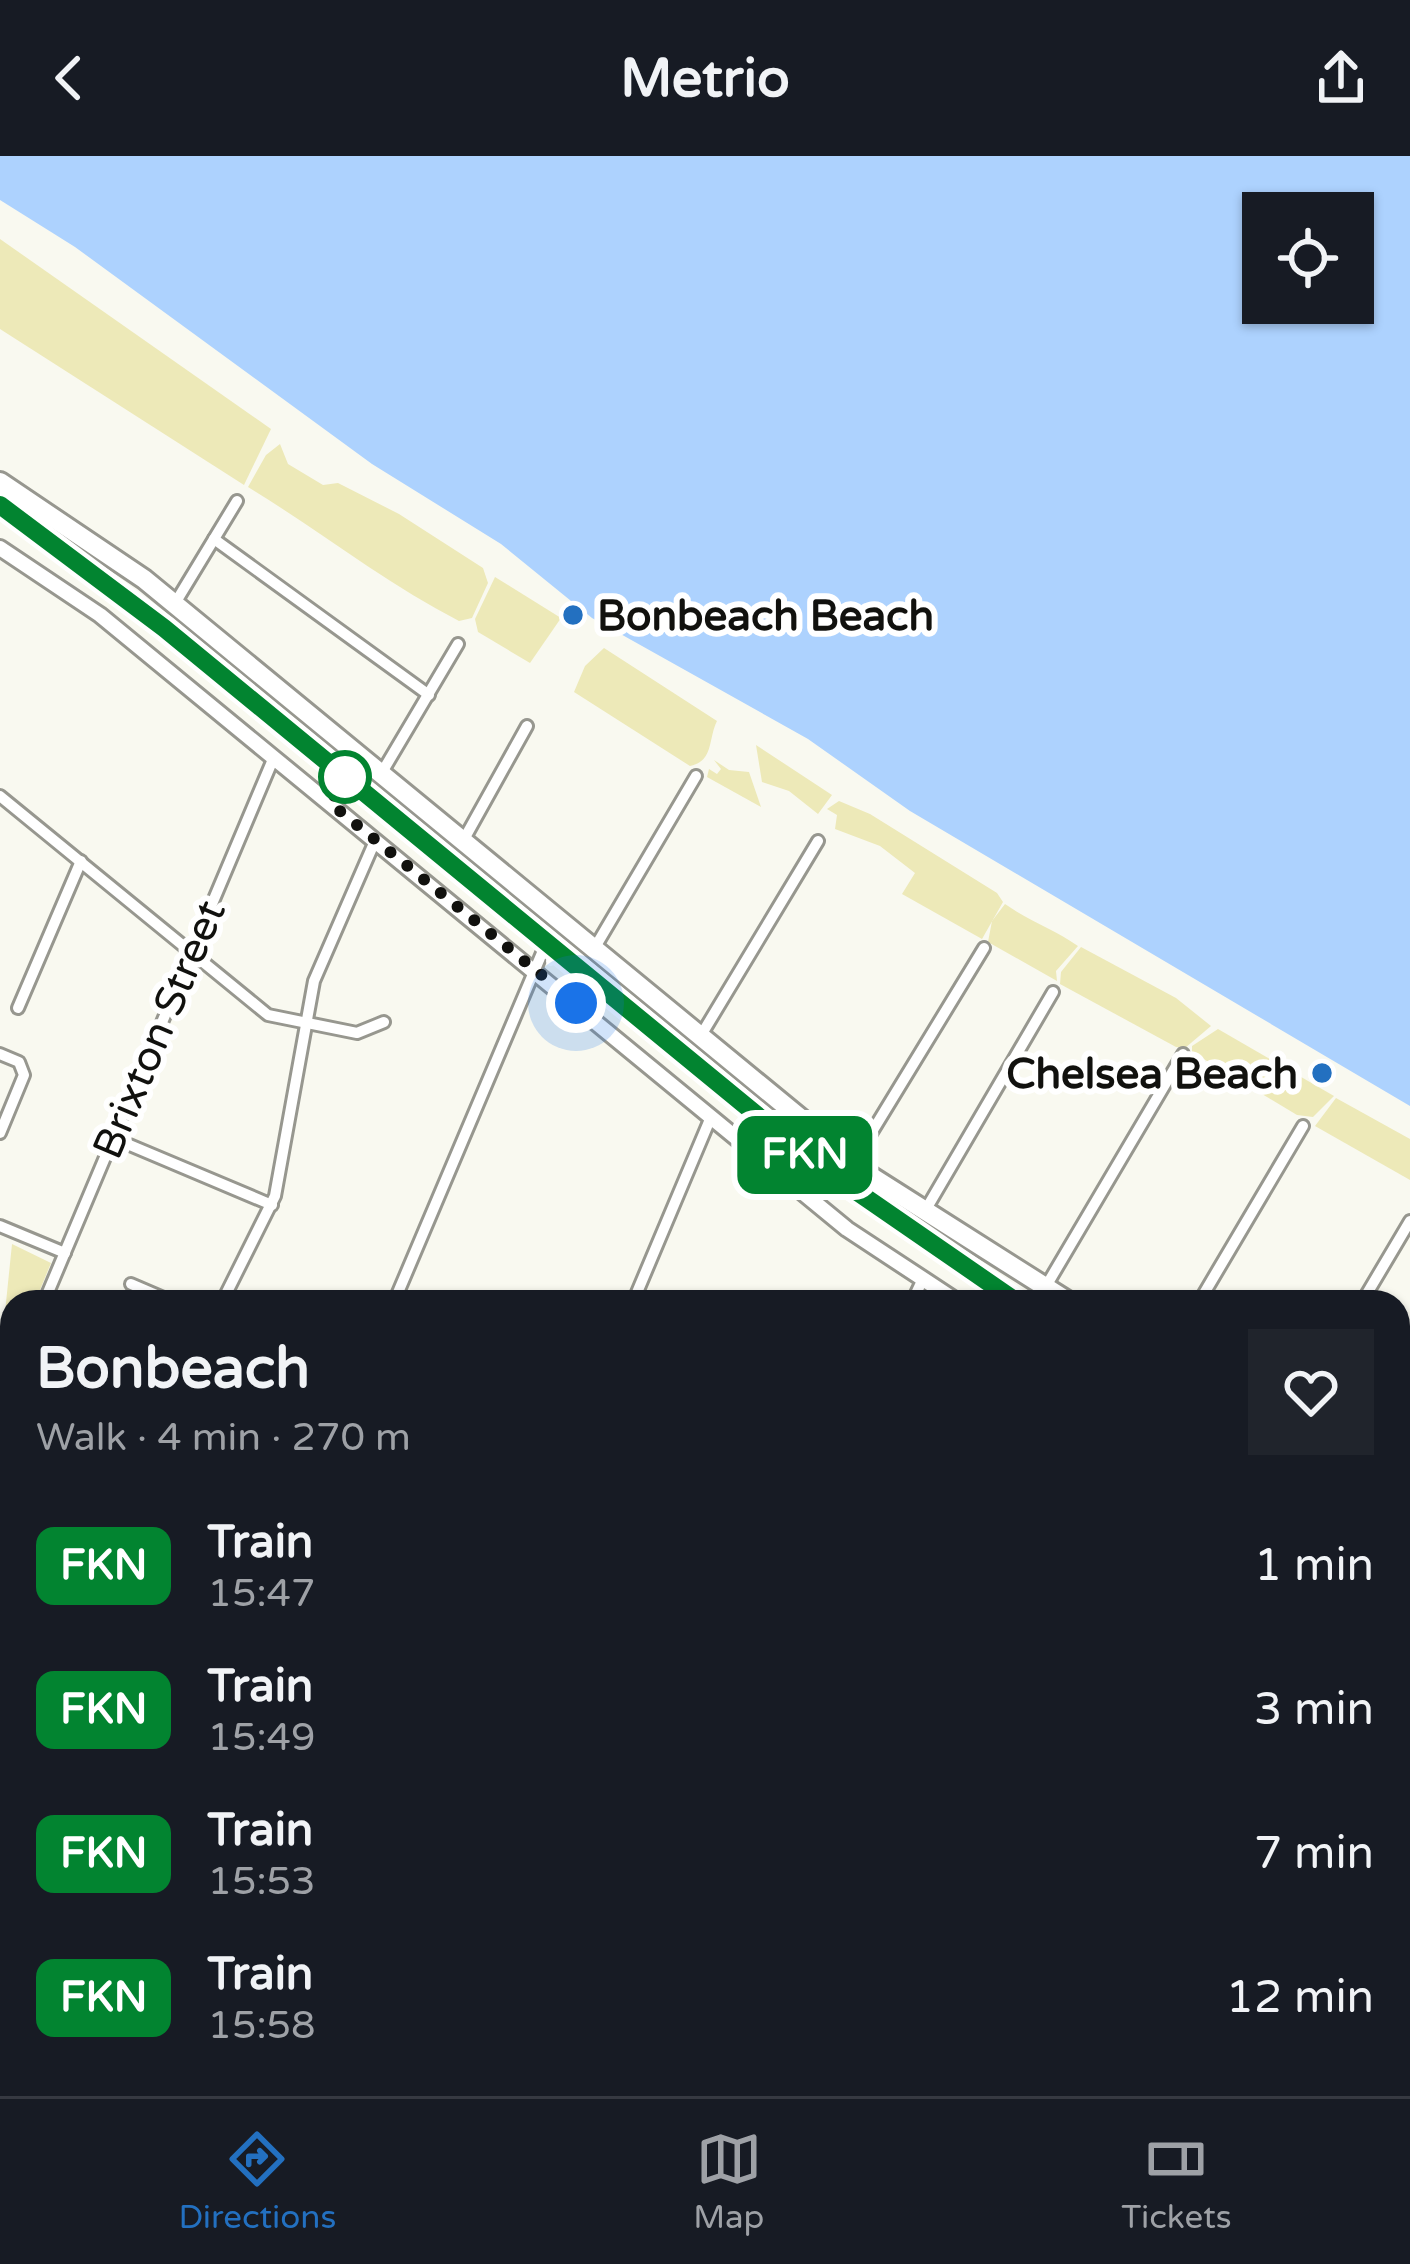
<!DOCTYPE html>
<html lang="en">
<head>
<meta charset="utf-8">
<style>
	:root { --surface:#171b24; --page:#20242c; --text:#f1f3f6; --muted:#9ea1a6; --line:#363941; --accent:#2370c0 }
	body { margin:0; font-family:"Varela Round",sans-serif; background:var(--page); color:var(--text); height:100vh; display:flex; flex-direction:column; font-size:45px; white-space:nowrap }
	* { box-sizing:border-box; margin:0 }
	p { font-size:39px; color:var(--muted) }
	.icon { flex:none; width:66px; height:66px; fill:none; stroke:currentColor; stroke-width:2; stroke-linecap:round; stroke-linejoin:round }
	.map { position:relative; flex:1; overflow:hidden }
	.panel { position:absolute; left:0px; top:1134px; width:1410px; height:807px; display:flex; flex-direction:column; background:var(--surface); border-radius:36px 36px 0 0; box-shadow:0 3px 9px #0004 }
	.panel>* { flex:none }
	.badge { padding:0 24px; border-radius:18px; font-size:42px; line-height:78px }
	.fabs { position:absolute; left:1242px; top:36px; display:grid; gap:24px }
	.fabs a { display:grid; place-items:center; width:132px; height:132px; border-radius:0px; background:var(--surface); box-shadow:0 3px 9px #0004; font-size:60px }
	.you { position:absolute; width:60px; height:60px; margin:-30px; border:9px solid #fff; border-radius:50%; background:#1a73e8; box-shadow:0 0 0 18px #1a73e833 }
	.map>.badge { position:absolute; translate:-50% -50%; box-shadow:0 0 0 6px #fff }
	.round { display:grid; place-items:center; flex:none; width:126px; height:126px; border-radius:0px; background:var(--page) }
	.summary { display:flex; align-items:center; justify-content:space-between; height:204px; padding:0 36px }
	h1 { font-size:57px; font-weight:700; line-height:90px }
	ul { padding:0; list-style:none }
	li { display:flex; align-items:center; gap:36px; height:144px; padding:0 36px }
	li div { flex:1 }
	li b { display:block; font-size:45px }
	li em { font-style:normal }
	li .badge { min-width:132px; font-weight:700; text-align:center }
	header { display:flex; justify-content:space-between; align-items:center; height:156px; padding:0 36px; background:var(--surface); font-size:54px; font-weight:700 }
	.dock { display:flex; justify-content:space-around; align-items:center; height:168px; border-top:3px solid var(--line); background:var(--surface); font-size:33px; color:var(--muted) }
	.dock a { display:grid; justify-items:center; gap:6px }
	.dock .selected { color:var(--accent) }
	.map>svg:first-child { display:block }
	.green { fill:#ede9b8 }
	.water { fill:#add2fe; fill-rule:evenodd }
	.lines { fill:none; stroke-linecap:round; stroke-linejoin:round }
	.street-casing { stroke:#97978f; stroke-width:16 }
	.secondary-casing { stroke:#97978f; stroke-width:20 }
	.highway-casing { stroke:#97978f; stroke-width:24 }
	.street { stroke:#fff; stroke-width:10 }
	.secondary { stroke:#fff; stroke-width:14 }
	.highway { stroke:#fff; stroke-width:18 }
	.rail-casing { stroke:#595955; stroke-width:8 }
	.rail { stroke:#fff; stroke-width:3; stroke-dasharray:9; stroke-linecap:butt }
	.street-bridge-casing { stroke:#97978f; stroke-width:16; stroke-linecap:butt }
	.street-bridge { stroke:#fff; stroke-width:10 }
	.line-casing { stroke:#fff; stroke-width:27 }
	.line { stroke:#028430; stroke-width:18 }
	.walk { stroke:#11110e; stroke-width:12; stroke-dasharray:0 21.6 }
	.poi-dot { fill:#2370c0; stroke:#fff; stroke-width:4.5 }
	.stop-dot { fill:#fff; stroke:#028430; stroke-width:6 }
	.labels { text-anchor:middle; stroke-width:12; stroke-linejoin:round; paint-order:stroke }
	.poi-label { font-size:42px; font-weight:bold; fill:#11110e; stroke:#fff; text-anchor:start }
	.street-label { font-size:42px; fill:#11110e; stroke:#fff }
</style>
</head>
<body>
<header><svg class="icon" aria-label="back" viewBox="0 0 24 24"><path d="M15 5l-7 7 7 7"/></svg>Metrio<svg class="icon" aria-label="share" viewBox="0 0 24 24"><path d="M12 15V3M7 8l5-5 5 5M5 13v7h14v-7"/></svg></header>
<div class="map">
<svg width="1410" height="1940" viewBox="0 0 1410 1940">
	<rect width="100%" height="100%" fill="#f9f9f0"/>
	<g class="green">
		<path d="M0 83 271 273 244 329 0 173Z"/>
		<path d="M280 288 288 308 323 329 338 327 399 358 483 412 488 427 472 462 459 465C384 426 320 375 248 331L266 299Z"/>
		<path d="M495 421 561 462 530 507 478 476 475 463Z"/>
		<path d="M604 492 717 565C708 583 714 605 690 610L574 536 585 510Z"/>
		<path d="M756 589 832 639 818 658 789 635 762 626Z"/>
		<path d="M714 604 729 614 749 616 761 651 707 621 709 613 717 618 721 613Z"/>
		<path d="M839 645 870 658 997 737 1003 746 982 783 902 738 915 717 880 690 835 673 837 659 827 653Z"/>
		<path d="M1005 748C1029 765 1054 773 1078 790L1056 815 1057 825 988 786 992 765Z"/>
		<path d="M1081 791 1176 842 1211 870 1185 892 1176 891 1060 828 1061 816Z"/>
		<path d="M1218 873 1334 940 1313 961 1297 959 1192 896V890Z"/>
		<path d="M1336 942 1410 983V1024L1315 970Z"/>
		<path d="M12 1088 51 1107 35 1146H12V1199L9 1205H0Z"/>
		<path d="M0 1281 12 1286V1826L0 1854Z"/>
	</g>
	<path class="water" d="M0 0H1410V950L910 655 808 583 592 462 501 388 372 308 75 91 0 44ZM1263 57H1353V147H1263Z"/>
	<g class="lines">
		<g class="street-casing">
			<g id="street">
				<path d="M214 383 429 539"/>
				<path d="M174 449 237 345"/>
				<path d="M381 618 458 488"/>
				<path d="M0 640 268 859 357 877 384 866"/>
				<path d="M463 685 527 570"/>
				<path d="M594 793 696 620"/>
				<path d="M18 852 81 705"/>
				<path d="M700 881 818 685"/>
				<path d="M0 898 19 906 24 919 0 977"/>
				<path d="M113 982 272 1049"/>
				<path d="M853 1007 984 792"/>
				<path d="M925 1055 1053 836"/>
				<path d="M0 1070 65 1097"/>
				<path d="M131 1128 173 1146"/>
				<path d="M1045 1132 1183 898"/>
				<path d="M44 1146 274 601"/>
				<path d="M222 1146 275 1040 314 825 375 685"/>
				<path d="M394 1146 542 797"/>
				<path d="M633 1146 711 961"/>
				<path d="M912 1146 922 1125"/>
				<path d="M1199 1146 1303 970"/>
				<path d="M1362 1146 1410 1065"/>
				<path d="M1398 1555 1410 1527"/>
				<path d="M182 1929 207 1940"/>
				<path d="M1119 1929 1145 1940"/>
				<path d="M24 1940 28 1929"/>
				<path d="M142 1940 146 1929"/>
				<path d="M228 1940 233 1929"/>
				<path d="M372 1940 377 1929"/>
				<path d="M577 1940 581 1929"/>
				<path d="M856 1940 861 1929"/>
				<path d="M1076 1940 1081 1929"/>
				<path d="M1236 1940 1241 1929"/>
				<path d="M1395 1940 1410 1905"/>
			</g>
		</g>
		<g class="secondary-casing">
			<g id="secondary">
				<path d="M0 392 100 459 847 1073 958 1146"/>
				<path d="M1398 1406 1410 1412"/>
			</g>
		</g>
		<g class="highway-casing">
			<g id="highway">
				<path d="M0 326 144 423 872 1021 1069 1146"/>
				<path d="M1398 1343 1410 1350"/>
			</g>
		</g>
		<use href="#street" class="street"/>
		<use href="#secondary" class="secondary"/>
		<use href="#highway" class="highway"/>
		<g class="rail-casing">
			<g id="rail">
				<path d="M0 349 132 446 801 996 1017 1146"/>
				<path d="M1398 1373 1410 1381"/>
			</g>
		</g>
		<use href="#rail" class="rail"/>
		<g class="street-bridge-casing">
			<g id="street-bridge">
				<path d="M542 797 551 786"/>
				<path d="M551 805 561 794"/>
			</g>
		</g>
		<use href="#street-bridge" class="street-bridge"/>
	</g>
	<g class="lines">
		<g class="line-casing">
			<path id="line" d="M0 349 164 472 814 1006 1017 1146"/>
		</g>
		<use href="#line" class="line"/>
		<path class="walk" d="M345 621 330 647 576 847"/>
	</g>
	<g class="poi-dot">
		<circle cx="573" cy="459" r="12"/>
		<circle cx="1322" cy="917" r="12"/>
	</g>
	<circle class="stop-dot" cx="345" cy="621" r="24"/>
	<g class="labels">
		<g class="poi-label">
			<text x="597" y="474">Bonbeach Beach</text>
			<text x="1298" y="932" text-anchor="end">Chelsea Beach</text>
		</g>
		<g class="street-label">
			<text transform="translate(158 873) rotate(-67)" y="15">Brixton Street</text>
		</g>
	</g>
</svg>
<div class="fabs">
<a><svg class="icon" aria-label="locate" viewBox="0 0 24 24"><circle cx="12" cy="12" r="6"/><path d="M12 2v4M12 18v4M2 12h4M18 12h4"/></svg></a>
</div>
<div class="you" style="left:576px;top:847px"></div>
<b class="badge" style="left:805px;top:999px;background:#028430;color:#fff">FKN</b>
<section class="panel">
<div class="summary"><div><h1>Bonbeach</h1><p>Walk · 4 min · 270 m</p></div><a class="round"><svg class="icon" aria-label="heart" viewBox="0 0 24 24"><path d="M12 20l-8-8c-3-5 5-10 8-4 3-6 11-1 8 4z"/></svg></a></div>
<ul>
<li><span class="badge" style="background:#028430;color:#fff">FKN</span><div><b>Train</b><p>15:47</p></div><em>1 min</em></li>
<li><span class="badge" style="background:#028430;color:#fff">FKN</span><div><b>Train</b><p>15:49</p></div><em>3 min</em></li>
<li><span class="badge" style="background:#028430;color:#fff">FKN</span><div><b>Train</b><p>15:53</p></div><em>7 min</em></li>
<li><span class="badge" style="background:#028430;color:#fff">FKN</span><div><b>Train</b><p>15:58</p></div><em>12 min</em></li>
</ul>
</section>
</div>
<nav class="dock">
<a class="selected"><svg class="icon" aria-label="directions" viewBox="0 0 24 24"><path d="M12 3l9 9-9 9-9-9zM9 14v-3h6M13 9l2 2-2 2"/></svg>Directions</a>
<a><svg class="icon" aria-label="map" viewBox="0 0 24 24"><path d="M3 6l6-2 6 2 6-2v14l-6 2-6-2-6 2zM9 4v14M15 6v14"/></svg>Map</a>
<a><svg class="icon" aria-label="tickets" viewBox="0 0 24 24"><path d="M3 7h18v10H3zM15 7v10"/></svg>Tickets</a>
</nav>
</body>
</html>
